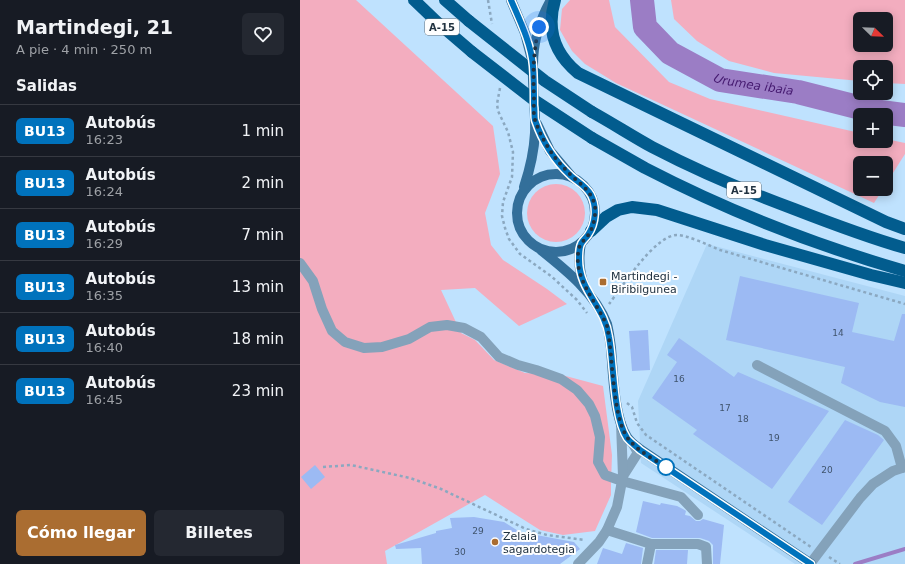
<!DOCTYPE html>
<html lang="es">
<head>
<meta charset="utf-8">
<style>
	:root { --surface:#171b24; --page:#242831; --text:#f1f3f6; --muted:#9ea1a6; --line:#363941; --accent:#aa6d31 }
	body { margin:0; font-family:"DejaVu Sans",sans-serif; background:var(--page); color:var(--text); height:100vh; display:flex; flex-direction:column; font-size:15px; white-space:nowrap }
	* { box-sizing:border-box; margin:0 }
	p { font-size:13px; color:var(--muted) }
	.icon { flex:none; width:22px; height:22px; fill:none; stroke:currentColor; stroke-width:2; stroke-linecap:round; stroke-linejoin:round }
	.map { position:relative; flex:1; overflow:hidden }
	.details { display:flex; flex-direction:column; background:var(--surface); width:300px }
	.details>* { flex:none }
	.badge { padding:0 8px; border-radius:6px; font-size:14px; line-height:26px }
	.needle { width:26px; rotate:113deg }
	.buttons { position:absolute; left:553px; top:12px; display:grid; gap:8px }
	.buttons a { display:grid; place-items:center; width:40px; height:40px; border-radius:6px; background:var(--surface); box-shadow:0 2px 10px #0003; font-size:20px }
	.you { position:absolute; width:20px; height:20px; margin:-10px; border:3px solid #fff; border-radius:50%; background:#1a73e8; box-shadow:0 0 0 6px #1a73e833 }
	.map>.badge { position:absolute; translate:-50% -50%; box-shadow:0 0 0 2px #fff }
	h2 { padding:0 16px; font-size:15px; line-height:36px }
	.round { display:grid; place-items:center; flex:none; width:42px; height:42px; border-radius:6px; background:var(--page) }
	.headline { display:flex; align-items:center; justify-content:space-between; height:68px; padding:0 16px }
	h1 { font-size:19px; font-weight:700; line-height:30px }
	.primary-button { display:flex; gap:8px; margin-top:auto; padding:8px 16px }
	.primary-button a { flex:1; height:46px; border-radius:6px; background:var(--accent); color:#fff; font-size:16px; font-weight:700; line-height:46px; text-align:center }
	.primary-button a+a { background:var(--page); color:var(--text) }
	ul { padding:0; list-style:none }
	li { display:flex; align-items:center; gap:12px; height:52px; padding:0 16px; border-top:1px solid var(--line) }
	li div { flex:1 }
	li b { display:block; font-size:15px }
	li em { font-style:normal }
	li .badge { min-width:44px; font-weight:700; text-align:center }
	main { display:flex; flex:1; min-height:0 }
	.map>svg:first-child { display:block }
	.built { fill:#aed6f6 }
	.green { fill:#f3adbf; fill-rule:evenodd }
	.lines { fill:none; stroke-linecap:round; stroke-linejoin:round }
	.stream { stroke:#9b7dc5; stroke-width:4 }
	.river { stroke:#9b7dc5; stroke-width:24 }
	.building { fill:#9cbaf3 }
	.path { stroke:#8ba8c0; stroke-width:2.5; stroke-dasharray:3 3; stroke-linecap:butt }
	.minor { stroke:#84a2ba; stroke-width:10 }
	.major { stroke:#336f9a; stroke-width:10 }
	.highway { stroke:#025c8e; stroke-width:12 }
	.highway-bridge { stroke:#025c8e; stroke-width:12 }
	.line-casing { stroke:#fff; stroke-width:9 }
	.line { stroke:#0072bc; stroke-width:6 }
	.walk { stroke:#213240; stroke-width:4; stroke-dasharray:0 7.2 }
	.poi-dot { fill:#aa6d31; stroke:#fefefe; stroke-width:1.5 }
	.stop-dot { fill:#fff; stroke:#0072bc; stroke-width:2 }
	.labels { text-anchor:middle; stroke-width:4; stroke-linejoin:round; paint-order:stroke }
	.number-label { font-size:9px; fill:#40546d }
	.shield { fill:#fefefe; stroke:#636f79; stroke-width:1 }
	.shield-label { font-size:10px; font-weight:bold; fill:#213240 }
	.poi-label { font-size:11px; fill:#213240; stroke:#fefefe; text-anchor:start }
	.water-label { font-size:12px; font-style:italic; fill:#461a70; stroke:#fefefe }
</style>
</head>
<body>
<main>
<section class="details">
<div class="headline"><div><h1>Martindegi, 21</h1><p>A pie · 4 min · 250 m</p></div><a class="round"><svg class="icon" aria-label="heart" viewBox="0 0 24 24"><path d="M12 20l-8-8c-3-5 5-10 8-4 3-6 11-1 8 4z"/></svg></a></div>
<h2>Salidas</h2>
<ul>
<li><span class="badge" style="background:#0072bc;color:#fff">BU13</span><div><b>Autobús</b><p>16:23</p></div><em>1 min</em></li>
<li><span class="badge" style="background:#0072bc;color:#fff">BU13</span><div><b>Autobús</b><p>16:24</p></div><em>2 min</em></li>
<li><span class="badge" style="background:#0072bc;color:#fff">BU13</span><div><b>Autobús</b><p>16:29</p></div><em>7 min</em></li>
<li><span class="badge" style="background:#0072bc;color:#fff">BU13</span><div><b>Autobús</b><p>16:35</p></div><em>13 min</em></li>
<li><span class="badge" style="background:#0072bc;color:#fff">BU13</span><div><b>Autobús</b><p>16:40</p></div><em>18 min</em></li>
<li><span class="badge" style="background:#0072bc;color:#fff">BU13</span><div><b>Autobús</b><p>16:45</p></div><em>23 min</em></li>
</ul>
<div class="primary-button"><a>Cómo llegar</a><a>Billetes</a></div>
</section>
<div class="map">
<svg width="605" height="564" viewBox="0 0 605 564">
	<rect width="100%" height="100%" fill="#bfe2fe"/>
	<path class="built" d="M407 244 605 296V564H495L341 463 338 401Z"/>
	<g class="green">
		<path d="M0 0H56L193 126 200 174 185 213 191 245 203 260 247 289 267 304 219 326 175 288 141 290 161 333 175 340 194 360 225 373 262 375 303 386 312 455 311 483V495L295 531 263 535 240 530 185 495 85 551 87 564H0Z"/>
		<path d="M270 0H309L315 27 369 82 410 99 560 133V141H586V139L605 143V154L586 184V163H560V189H583L574 203 316 83 285 64 272 51 260 30 262 9Z"/>
		<path d="M371 0H605V84L586 83V67H560V81L474 73 429 61 397 41 374 19ZM560 19H586V45H560Z"/>
		<circle cx="256" cy="213" r="29"/>
	</g>
	<g class="lines">
		<path class="stream" d="M555 564 605 549"/>
		<path class="river" id="s1" d="M342 0 345 27 370 53 420 80 498 92 573 111 605 115"/>
	</g>
	<g class="building">
		<path d="M440 276 559 303 552 332 594 341 602 314H605V407L580 402 541 383 545 367 426 340Z"/>
		<path d="M348 330 350 370 332 371 329 331Z"/>
		<path d="M379 338 434 377 438 372 529 411 472 489 393 434 397 430 352 398 377 362 367 355Z"/>
		<path d="M545 420 578 435 584 440 522 525 488 502Z"/>
		<path d="M15 465 25 477 11 489 1 477Z"/>
		<path d="M343 501 360 505 361 503 377 506 383 509 386 511 385 515 390 516 396 521H400L403 519 424 525 420 564H413V545L409 541 400 538H352L336 532Z"/>
		<path d="M174 517 204 522 220 532 274 542 280 549 260 564H122L121 548 96 549 95 545 136 533V531L152 528 150 518Z"/>
		<path d="M326 543 343 548 341 564H297L303 548 322 554Z"/>
		<path d="M356 550H388L387 564H354Z"/>
	</g>
	<g class="lines">
		<g class="path">
			<path d="M188 0 192 24"/>
			<path d="M200 88 197 104 198 111 208 132 213 152 212 177 203 202 202 216 205 228 209 239 220 254 251 276 277 300 287 313"/>
			<path d="M309 304C322 287 355 235 377 235 388 235 410 246 420 250L605 304"/>
			<path d="M327 403 332 407 337 423 346 435 511 547"/>
			<path d="M23 467 51 465 110 478 141 489 226 529 247 535 285 540"/>
			<path d="M529 557 540 564"/>
		</g>
		<g class="minor">
			<path d="M0 263 13 281 22 309 32 331 45 342 64 348 82 347 109 339 130 327 147 325 164 328 181 337 199 357 218 365 236 370 261 379 277 390 289 404 295 416 300 437 298 462 305 475 322 481 381 497 398 515"/>
			<path d="M457 365 585 431 596 446 602 468"/>
			<path d="M323 476 337 454V451L333 444"/>
			<path d="M307 530 351 544 347 564"/>
			<path d="M351 544H398L406 547 407 564"/>
			<path d="M278 564 299 542 307 530 317 507 323 476 321 424"/>
			<path d="M510 564 560 498 573 484 593 471 605 467"/>
		</g>
		<g class="major">
			<path d="M211 0 225 33 231 56"/>
			<path d="M237 124 250 151 272 177"/>
			<circle cx="256" cy="213" r="39"/>
			<path d="M224 187C230 169 234 152 235 133 236 110 232 88 233 65 233 43 240 19 251 0"/>
			<path d="M281 243C278 259 279 273 285 287"/>
			<path d="M241 250C266 270 295 293 307 324 309 332 310 340 311 348 313 372 314 418 327 437 331 443 336 446 341 450L511 564"/>
		</g>
		<g class="highway">
			<path d="M114 0 137 22 172 52"/>
			<path d="M145 0 169 21"/>
			<path d="M255 0C246 30 255 54 278 73L586 222 605 229"/>
			<path d="M292 112C312 123 332 136 352 147 398 171 445 191 494 209 530 223 567 237 605 248"/>
			<path d="M292 138C310 148 327 158 345 168 428 211 515 245 605 271"/>
			<path d="M291 231 306 217 318 210 332 207 357 210 465 245 571 275 605 283"/>
		</g>
		<g class="highway-bridge">
			<path d="M169 21 245 81 292 112"/>
			<path d="M172 52 234 100 292 138"/>
		</g>
	</g>
	<g class="lines">
		<g class="line-casing">
			<path id="line" d="M211 0C220 21 231 43 233 66 234 79 234 92 234 105 235 110 234 116 235 120 242 141 255 161 271 176 278 182 286 186 291 195 297 207 296 223 288 235 286 238 282 241 281 244 279 248 279 255 279 259 279 292 305 306 309 337 314 363 313 417 327 438 331 443 336 446 340 450L511 564"/>
		</g>
		<use href="#line" class="line"/>
		<path class="walk" d="M239 27C233 52 233 73 234 99 234 106 233 114 235 120 241 138 252 156 265 169 276 182 291 188 295 206 296 217 293 230 286 238 284 240 282 242 280 245 270 275 296 300 307 326 313 354 312 415 327 437 336 450 353 459 366 467"/>
	</g>
	<g class="poi-dot">
		<rect x="299" y="278" width="8" height="8" rx="2"/>
		<circle cx="195" cy="542" r="4"/>
	</g>
	<circle class="stop-dot" cx="366" cy="467" r="8"/>
	<g class="labels">
		<g class="number-label">
			<text x="538" y="336">14</text>
			<text x="379" y="382">16</text>
			<text x="425" y="411">17</text>
			<text x="443" y="422">18</text>
			<text x="474" y="441">19</text>
			<text x="527" y="473">20</text>
			<text x="178" y="534">29</text>
			<text x="160" y="555">30</text>
		</g>
		<g class="shield">
			<rect x="125" y="19" width="34" height="16" rx="3"/>
			<rect x="427" y="182" width="34" height="16" rx="3"/>
		</g>
		<g class="shield-label">
			<text x="142" y="31">A-15</text>
			<text x="444" y="194">A-15</text>
		</g>
		<g class="poi-label">
			<text x="311" y="280">Martindegi -<tspan x="311" dy="13">Biribilgunea</tspan></text>
			<text x="203" y="540">Zelaia<tspan x="203" dy="13">sagardotegia</tspan></text>
		</g>
		<g class="water-label">
			<text dy="4" stroke="none"><textPath href="#s1" startOffset="154">Urumea ibaia</textPath></text>
		</g>
	</g>
</svg>
<div class="buttons">
<a><svg class="needle" viewBox="-14 -14 28 28"><path d="M0-13l5 13h-10z" fill="#e53935"/><path d="M0 13l5-13h-10z" fill="#9ea1a6"/></svg></a>
<a><svg class="icon" aria-label="locate" viewBox="0 0 24 24"><circle cx="12" cy="12" r="6"/><path d="M12 2v4M12 18v4M2 12h4M18 12h4"/></svg></a>
<a>+</a>
<a>−</a>
</div>
<div class="you" style="left:239px;top:27px"></div>
</div>
</main>
</body>
</html>
